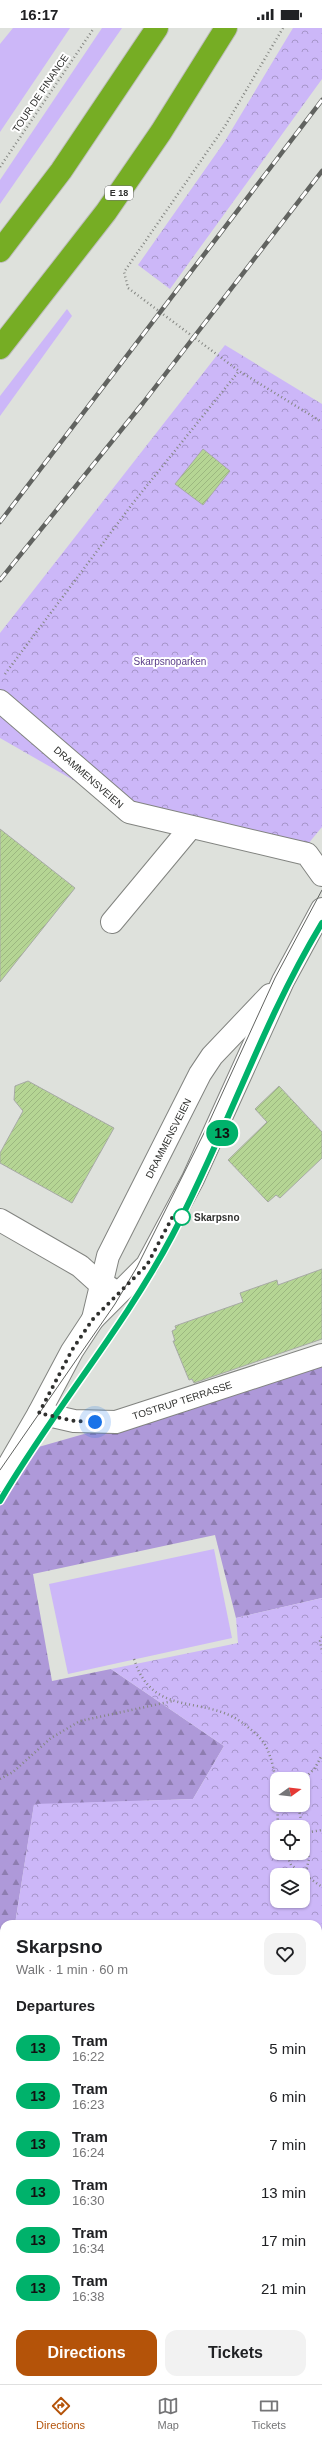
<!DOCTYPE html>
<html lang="en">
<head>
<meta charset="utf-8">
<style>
	:root { --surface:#fff; --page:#f2f2f2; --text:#202124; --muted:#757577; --line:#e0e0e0; --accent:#b45309 }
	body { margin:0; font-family:Helvetica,sans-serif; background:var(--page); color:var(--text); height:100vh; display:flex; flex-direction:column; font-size:15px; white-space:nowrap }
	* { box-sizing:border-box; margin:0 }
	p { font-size:13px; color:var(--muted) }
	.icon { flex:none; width:22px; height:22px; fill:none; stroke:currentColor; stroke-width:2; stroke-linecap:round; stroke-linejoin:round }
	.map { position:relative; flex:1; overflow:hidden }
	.details { position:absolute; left:0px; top:1892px; width:322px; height:464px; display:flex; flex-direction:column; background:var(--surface); border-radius:12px 12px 0 0; box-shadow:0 1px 3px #0004 }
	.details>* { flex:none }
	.badge { padding:0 8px; border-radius:13px; font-size:14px; line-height:26px }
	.needle { width:26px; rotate:75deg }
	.tools { position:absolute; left:270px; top:1744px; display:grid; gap:8px }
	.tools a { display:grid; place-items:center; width:40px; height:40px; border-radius:8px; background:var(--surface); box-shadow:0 1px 3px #0004; font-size:20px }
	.you { position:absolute; width:20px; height:20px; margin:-10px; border:3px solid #fff; border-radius:50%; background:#1a73e8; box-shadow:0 0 0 6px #1a73e833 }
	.map>.badge { position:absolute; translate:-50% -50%; box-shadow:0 0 0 2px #fff }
	h2 { padding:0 16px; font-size:15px; line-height:36px }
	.round { display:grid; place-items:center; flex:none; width:42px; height:42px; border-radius:12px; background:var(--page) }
	.overview { display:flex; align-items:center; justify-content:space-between; height:68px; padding:0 16px }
	h1 { font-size:19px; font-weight:700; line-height:30px }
	.button { display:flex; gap:8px; margin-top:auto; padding:8px 16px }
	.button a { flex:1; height:46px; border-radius:12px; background:var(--accent); color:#fff; font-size:16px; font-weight:700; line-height:46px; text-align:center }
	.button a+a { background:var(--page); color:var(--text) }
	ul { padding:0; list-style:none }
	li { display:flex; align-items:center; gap:12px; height:48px; padding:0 16px }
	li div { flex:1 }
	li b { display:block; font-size:15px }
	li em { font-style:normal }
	li .badge { min-width:44px; font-weight:700; text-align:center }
	.status { display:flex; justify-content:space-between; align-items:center; height:28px; padding:0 20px; background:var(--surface); direction:ltr }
	.status svg { height:11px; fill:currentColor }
	.dock { display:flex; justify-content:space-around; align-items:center; height:56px; border-top:1px solid var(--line); background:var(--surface); font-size:11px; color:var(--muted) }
	.dock a { display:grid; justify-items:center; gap:2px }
	.dock .on { color:var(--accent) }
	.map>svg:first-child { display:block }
	.grass { fill:#ccb7f8 }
	.forest { fill:url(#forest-firs) }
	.park { fill:url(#park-crowns); fill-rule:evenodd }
	.building { fill:url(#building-hatch); stroke:#a7aaa5 }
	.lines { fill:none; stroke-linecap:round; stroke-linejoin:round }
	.minor-casing { stroke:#828480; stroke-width:24 }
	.highway-casing { stroke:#bdbdbc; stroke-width:24 }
	.path { stroke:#848682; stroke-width:2.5; stroke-dasharray:1 3; stroke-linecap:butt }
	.minor { stroke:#fff; stroke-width:22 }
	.highway { stroke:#76ad24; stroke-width:22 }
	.tram { stroke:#616360; stroke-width:1 }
	.rail-casing { stroke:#616360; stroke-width:4.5 }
	.rail { stroke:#fff; stroke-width:3; stroke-dasharray:9; stroke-linecap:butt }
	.line-casing { stroke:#fff; stroke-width:9 }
	.line { stroke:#00b26b; stroke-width:6 }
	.walk { stroke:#30312f; stroke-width:4; stroke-dasharray:0 7.2 }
	.stop-dot { fill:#fff; stroke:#00b26b; stroke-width:2 }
	.labels { text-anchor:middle; stroke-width:4; stroke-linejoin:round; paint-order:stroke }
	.shield { fill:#fff; stroke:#6e6f6d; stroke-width:1 }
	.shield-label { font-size:9px; font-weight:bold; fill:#30312f }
	.street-label { font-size:10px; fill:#30312f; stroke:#fff }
	.park-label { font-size:10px; fill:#5a3d89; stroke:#fff }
	.stop-label { font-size:10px; font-weight:bold; fill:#30312f; stroke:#fff; text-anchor:start }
</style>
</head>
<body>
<div class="status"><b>16:17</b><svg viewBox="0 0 49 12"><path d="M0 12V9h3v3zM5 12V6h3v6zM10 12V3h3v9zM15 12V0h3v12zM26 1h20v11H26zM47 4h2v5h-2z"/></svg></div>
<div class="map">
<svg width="322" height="2356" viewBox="0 0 322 2356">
	<defs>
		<pattern id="forest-firs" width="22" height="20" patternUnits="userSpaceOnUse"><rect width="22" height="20" fill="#ae99d9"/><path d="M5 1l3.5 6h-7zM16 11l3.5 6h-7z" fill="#8e7db0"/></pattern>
		<pattern id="park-crowns" width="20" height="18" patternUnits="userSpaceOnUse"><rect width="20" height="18" fill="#ccb7f8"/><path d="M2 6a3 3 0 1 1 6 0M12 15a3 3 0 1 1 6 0" fill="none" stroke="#a695c9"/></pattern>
		<pattern id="building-hatch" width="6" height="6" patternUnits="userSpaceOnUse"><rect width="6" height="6" fill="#b5d594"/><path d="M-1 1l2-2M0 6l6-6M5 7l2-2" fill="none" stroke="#9cb780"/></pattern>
	</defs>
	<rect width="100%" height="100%" fill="#dee1dc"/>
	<g class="grass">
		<path d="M13 0H70L0 104V16Z"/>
		<path d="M102 0H122L0 176V152Z"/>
		<path d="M67 281 72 288 0 388V368Z"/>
		<path d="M214 1521 232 1610 68 1646 49 1556Z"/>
	</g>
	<path class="forest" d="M322 1338V1570L236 1590 215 1507 33 1546 52 1653 111 1641 224 1718 193 1771 34 1777 15 1896H4V1967L0 1992V1471L28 1422Z"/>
	<g class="park">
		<path d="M293 0H322V51L170 261 138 237 225 113Z"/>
		<path d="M225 317 322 376V799L303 822 129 784 0 710V605Z"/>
		<path d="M322 1570V2149L318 2150V1896H15L34 1776 193 1771 224 1718 111 1641 238 1615 236 1590ZM277 1751H303V1777H277ZM277 1799H303V1825H277ZM277 1847H303V1873H277Z"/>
		<path d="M4 1967V2089L0 2088V1992Z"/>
	</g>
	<g class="building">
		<path d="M203 421 230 443 203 477 175 456Z"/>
		<path d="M0 801 75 860 0 954Z"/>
		<path d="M28 1053 114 1100 72 1175 0 1135V1125L23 1083 14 1072 15 1058Z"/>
		<path d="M279 1058 322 1104V1130L280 1170 276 1167 268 1174 228 1132 267 1094 255 1081Z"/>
		<path d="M322 1241V1311L194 1355 192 1351 189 1352 173 1313H175L172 1303 176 1301 175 1298 243 1274 240 1265 277 1252 278 1257Z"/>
	</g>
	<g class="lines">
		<g class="minor-casing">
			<g id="minor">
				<path d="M0 673 129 784 307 826 322 847"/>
				<path d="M112 894 191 799"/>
				<path d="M0 1192 80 1238 100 1256 110 1260"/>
				<path d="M93 1291 108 1228 200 1046 212 1028 270 967"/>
				<path d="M39 1385 74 1393 116 1394 322 1327"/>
				<path d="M0 1452 39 1385 72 1323 93 1291 147 1237 193 1151 283 953 322 881"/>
				<path d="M277 2352 278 2356"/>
			</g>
		</g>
		<g class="highway-casing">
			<g id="highway">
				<path d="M0 223 61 143 157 0"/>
				<path d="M0 320 106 184 161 104 226 0"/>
			</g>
		</g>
		<g class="path">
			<path d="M283 0 225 98 124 244 128 260 239 343 322 394"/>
			<path d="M0 139 94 0"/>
			<path d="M5 646 133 475 239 343"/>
			<path d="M322 1609 320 1613 322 1624"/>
			<path d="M134 1631C154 1694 208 1663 249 1700 257 1706 265 1714 268 1723 278 1747 277 1774 278 1799"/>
			<path d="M0 1751 13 1744 51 1710 80 1693 173 1673"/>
			<path d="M303 1752 315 1740 322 1727"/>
			<path d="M298 1777 309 1831 305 1848"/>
			<path d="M304 1805 322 1802"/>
			<path d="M286 1825 291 1837 322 1859"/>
		</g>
		<use href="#minor" class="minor"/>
		<use href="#highway" class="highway"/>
		<g class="tram">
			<path d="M0 1442 115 1276 137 1239 205 1103 275 950 322 862"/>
			<path d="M0 1473C54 1382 123 1301 172 1208 226 1106 263 995 322 895"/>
		</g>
		<g class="rail-casing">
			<g id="rail">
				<path d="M0 494 322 72"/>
				<path d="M0 552 143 375 322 143"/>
			</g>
		</g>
		<use href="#rail" class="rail"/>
	</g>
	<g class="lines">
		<g class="line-casing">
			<path id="line" d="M0 1473C53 1382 123 1301 172 1208 226 1106 262 994 322 895"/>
		</g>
		<use href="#line" class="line"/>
		<path class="walk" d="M95 1394 74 1393 39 1385 72 1322 93 1291 147 1237 173 1188 182 1189"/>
	</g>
	<circle class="stop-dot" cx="182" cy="1189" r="8"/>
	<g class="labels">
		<rect class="shield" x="105" y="158" width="28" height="14" rx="3"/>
		<g class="shield-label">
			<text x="119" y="168">E 18</text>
		</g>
		<g class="street-label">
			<text transform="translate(40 65) rotate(-56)" y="4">TOUR DE FINANCE</text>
			<text transform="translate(89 749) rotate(41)" y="4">DRAMMENSVEIEN</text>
			<text transform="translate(168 1110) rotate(-63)" y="4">DRAMMENSVEIEN</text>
			<text transform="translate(182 1372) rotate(-18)" y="4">TOSTRUP TERRASSE</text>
		</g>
		<g class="park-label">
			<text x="170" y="637">Skarpsnoparken</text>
		</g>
		<g class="stop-label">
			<text x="194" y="1193">Skarpsno</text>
		</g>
	</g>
</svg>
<div class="tools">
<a><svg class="needle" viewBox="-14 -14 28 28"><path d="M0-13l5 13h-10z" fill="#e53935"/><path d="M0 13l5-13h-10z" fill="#757577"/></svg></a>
<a><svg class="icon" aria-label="locate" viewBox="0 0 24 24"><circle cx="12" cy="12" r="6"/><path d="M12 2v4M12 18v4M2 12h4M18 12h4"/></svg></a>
<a><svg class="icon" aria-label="layers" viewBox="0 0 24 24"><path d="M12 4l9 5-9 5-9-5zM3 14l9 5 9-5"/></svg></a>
</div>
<div class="you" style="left:95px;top:1394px"></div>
<b class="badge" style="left:222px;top:1105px;background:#00b26b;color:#111">13</b>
<section class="details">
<div class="overview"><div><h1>Skarpsno</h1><p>Walk · 1 min · 60 m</p></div><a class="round"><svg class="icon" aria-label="heart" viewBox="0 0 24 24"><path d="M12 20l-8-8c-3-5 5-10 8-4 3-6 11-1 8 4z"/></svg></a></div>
<h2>Departures</h2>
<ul>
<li><span class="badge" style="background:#00b26b;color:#111">13</span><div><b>Tram</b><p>16:22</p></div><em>5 min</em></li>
<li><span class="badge" style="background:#00b26b;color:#111">13</span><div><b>Tram</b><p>16:23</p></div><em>6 min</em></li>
<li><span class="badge" style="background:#00b26b;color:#111">13</span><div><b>Tram</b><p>16:24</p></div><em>7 min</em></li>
<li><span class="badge" style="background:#00b26b;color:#111">13</span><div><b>Tram</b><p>16:30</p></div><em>13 min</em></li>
<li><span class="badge" style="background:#00b26b;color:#111">13</span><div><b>Tram</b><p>16:34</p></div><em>17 min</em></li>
<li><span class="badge" style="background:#00b26b;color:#111">13</span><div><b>Tram</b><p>16:38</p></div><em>21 min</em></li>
</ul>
<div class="button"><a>Directions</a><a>Tickets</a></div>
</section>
</div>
<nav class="dock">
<a class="on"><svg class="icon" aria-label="directions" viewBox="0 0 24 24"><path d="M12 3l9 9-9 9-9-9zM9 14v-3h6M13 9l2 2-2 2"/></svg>Directions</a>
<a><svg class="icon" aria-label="map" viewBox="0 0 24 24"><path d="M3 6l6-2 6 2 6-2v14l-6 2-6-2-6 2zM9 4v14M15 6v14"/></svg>Map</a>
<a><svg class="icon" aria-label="tickets" viewBox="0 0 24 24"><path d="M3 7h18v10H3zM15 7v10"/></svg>Tickets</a>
</nav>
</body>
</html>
